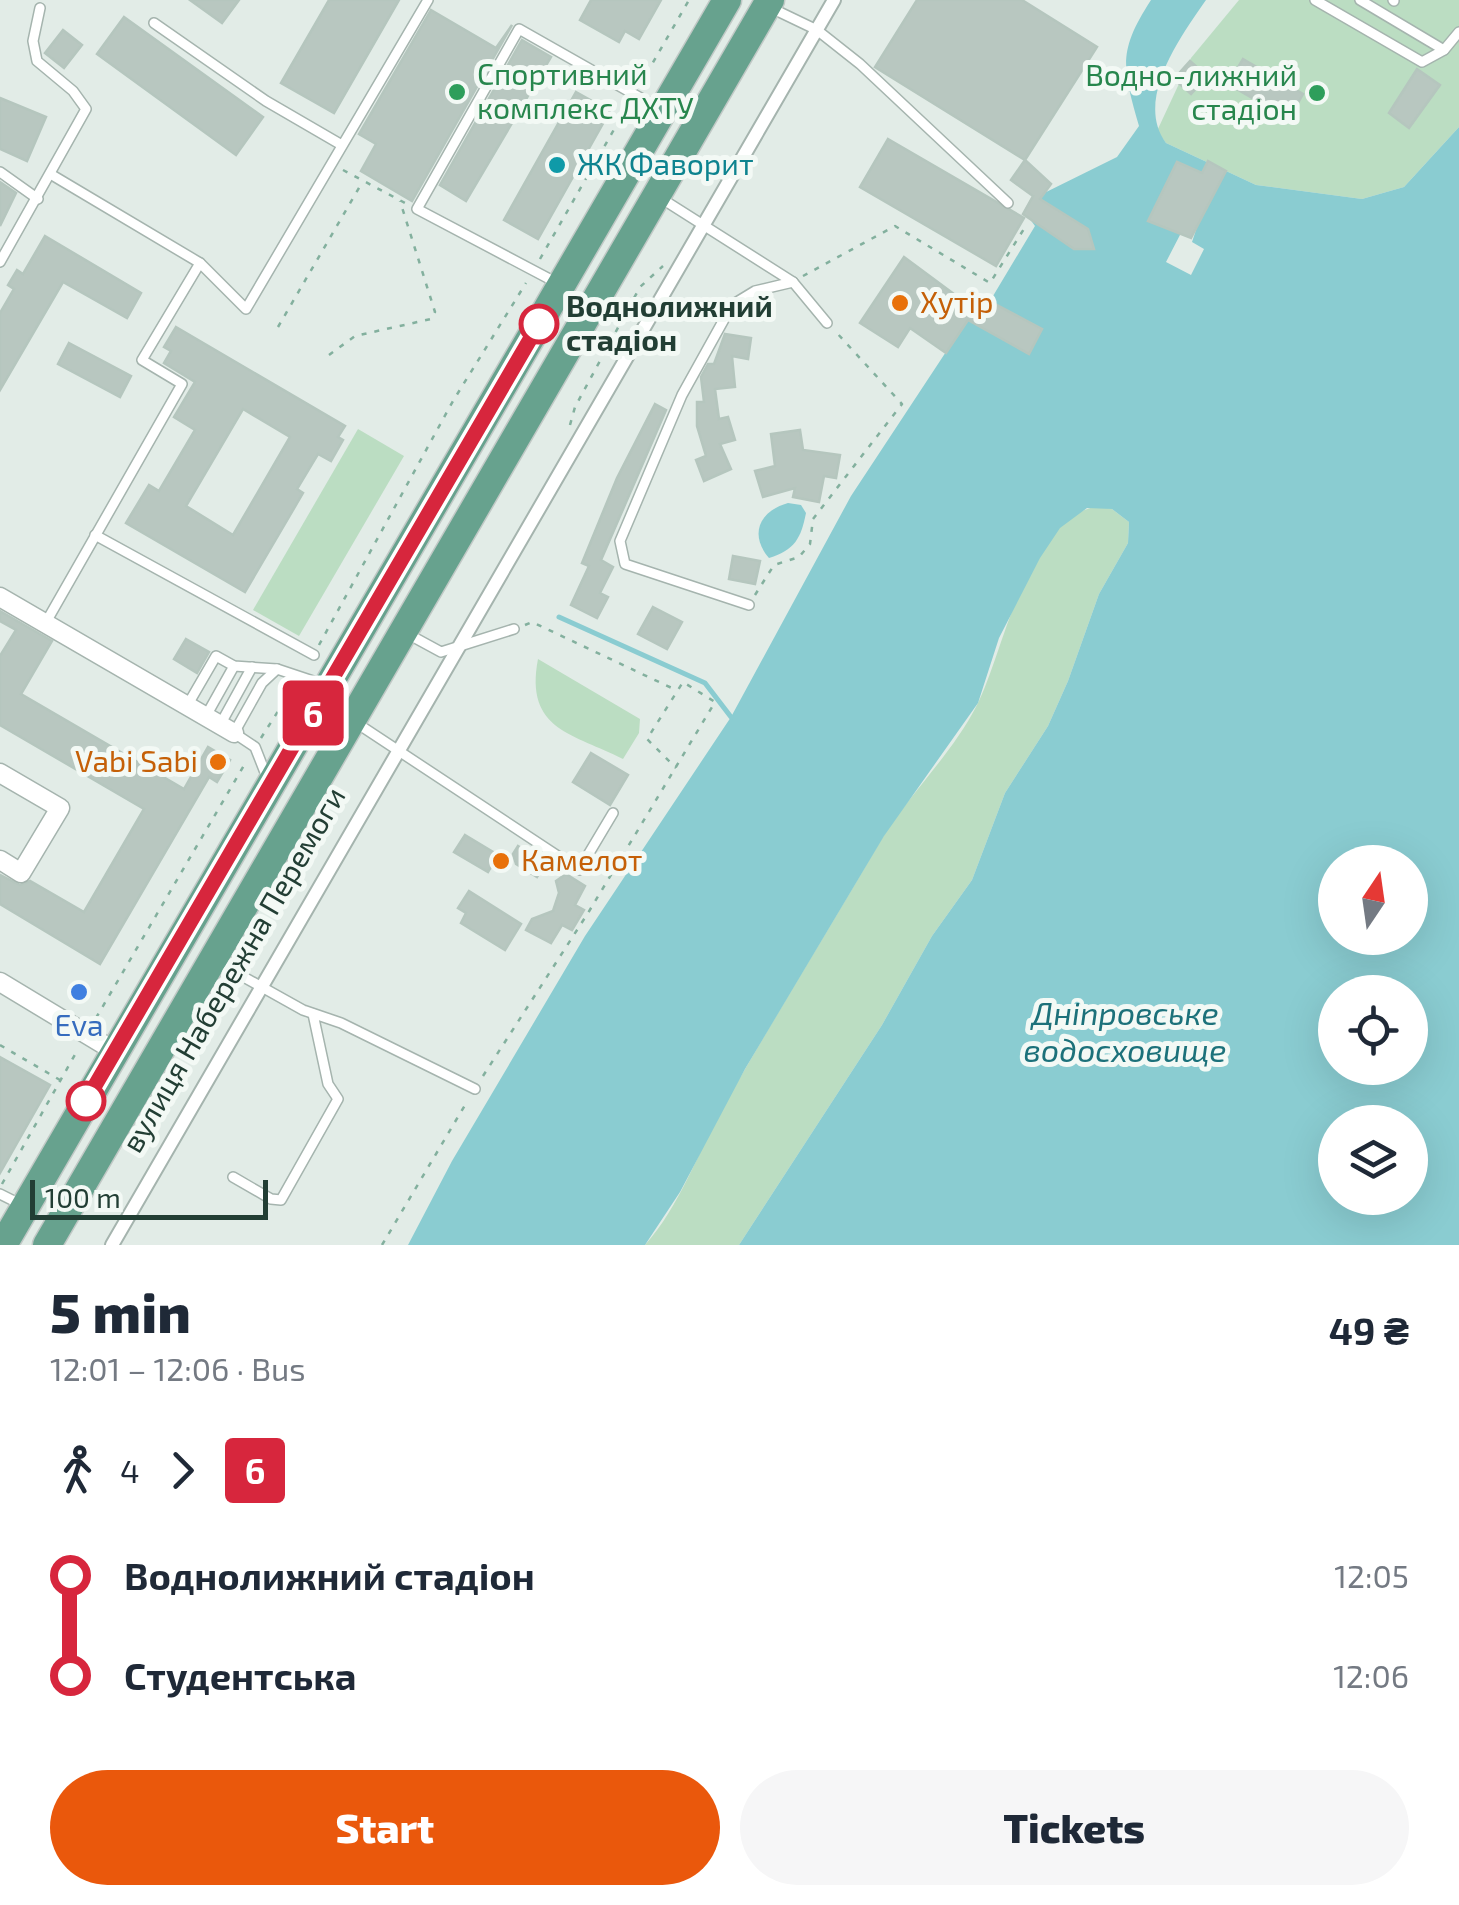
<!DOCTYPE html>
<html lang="en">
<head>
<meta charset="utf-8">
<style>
	:root { --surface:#fff; --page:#f6f6f7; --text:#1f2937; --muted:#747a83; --accent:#ea580c }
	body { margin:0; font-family:"Exo 2",sans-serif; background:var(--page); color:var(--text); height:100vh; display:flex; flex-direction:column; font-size:38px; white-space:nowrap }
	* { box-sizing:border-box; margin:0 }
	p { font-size:32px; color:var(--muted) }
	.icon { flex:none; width:55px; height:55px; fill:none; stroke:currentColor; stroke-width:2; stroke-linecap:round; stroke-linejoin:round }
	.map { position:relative; height:1245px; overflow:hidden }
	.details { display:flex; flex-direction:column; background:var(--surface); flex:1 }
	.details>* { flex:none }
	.badge { padding:0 20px; border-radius:8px; font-size:35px; line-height:65px }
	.needle { width:65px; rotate:13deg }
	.controls { position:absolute; left:1318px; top:845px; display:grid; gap:20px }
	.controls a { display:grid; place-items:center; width:110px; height:110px; border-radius:50%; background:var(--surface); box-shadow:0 10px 40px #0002; font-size:50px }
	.scale { position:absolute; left:30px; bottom:25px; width:238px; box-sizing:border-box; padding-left:10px; border:5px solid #223e34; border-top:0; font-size:28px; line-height:35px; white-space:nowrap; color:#223e34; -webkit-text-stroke:8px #f3f9f5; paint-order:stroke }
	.map>.badge { position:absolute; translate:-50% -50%; box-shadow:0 0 0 5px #fff }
	.legs { display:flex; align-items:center; gap:15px; height:110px; padding:0 50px; font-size:32px }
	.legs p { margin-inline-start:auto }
	.headline { display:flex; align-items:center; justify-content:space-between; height:170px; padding:0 50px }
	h1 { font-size:55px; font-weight:800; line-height:75px }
	.cta { display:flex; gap:20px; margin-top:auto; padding:20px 50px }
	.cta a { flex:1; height:115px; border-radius:60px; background:var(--accent); color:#fff; font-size:40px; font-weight:800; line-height:115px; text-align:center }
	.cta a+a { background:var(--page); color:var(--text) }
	ul { padding:0 50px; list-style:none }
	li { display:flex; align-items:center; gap:35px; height:100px; font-size:38px }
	li i { display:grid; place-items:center; width:15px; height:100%; margin:0 12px; background:currentColor }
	li i::after { content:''; width:25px; height:25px; margin:-12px; border:8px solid; border-radius:50%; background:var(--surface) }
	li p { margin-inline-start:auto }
	li:first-child i { background:linear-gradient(#0000 50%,currentColor 0) }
	li:last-child i { background:linear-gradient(currentColor 50%,#0000 0) }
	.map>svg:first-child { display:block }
	.green { fill:#bbddc2 }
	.water { fill:#8accd1; fill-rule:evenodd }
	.pier { fill:#e2ece7 }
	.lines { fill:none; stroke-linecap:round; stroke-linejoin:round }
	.stream { stroke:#8accd1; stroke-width:5 }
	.building { fill:#b8c7c0; stroke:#b5c6be; stroke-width:2.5; fill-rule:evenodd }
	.service-casing { stroke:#a5b4ae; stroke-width:12 }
	.pedestrian-casing { stroke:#a5b4ae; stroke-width:16 }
	.minor-casing { stroke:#a5b4ae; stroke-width:21 }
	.primary-casing { stroke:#c1c9c6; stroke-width:31 }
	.path { stroke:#83b09e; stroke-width:2.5; stroke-dasharray:5 8; stroke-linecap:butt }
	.service { stroke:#fff; stroke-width:9 }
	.pedestrian { stroke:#fff; stroke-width:12 }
	.minor { stroke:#fff; stroke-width:18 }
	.primary { stroke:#67a28e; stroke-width:28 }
	.line-1-casing { stroke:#fff; stroke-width:22 }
	.line-1 { stroke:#d7263d; stroke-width:15 }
	.leisure-dot { fill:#2e9e5b; stroke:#f3f9f5; stroke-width:4 }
	.culture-dot { fill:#0f9aa8; stroke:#f3f9f5; stroke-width:4 }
	.food-dot { fill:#e8710a; stroke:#f3f9f5; stroke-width:4 }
	.stop-1-dot { fill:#fff; stroke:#d7263d; stroke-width:5 }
	.shop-dot { fill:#3f7fe0; stroke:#f3f9f5; stroke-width:4 }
	.labels { text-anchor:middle; stroke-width:10; stroke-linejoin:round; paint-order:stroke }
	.leisure-label { font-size:30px; fill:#27864d; stroke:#f3f9f5; text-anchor:start }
	.culture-label { font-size:30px; fill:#0d838f; stroke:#f3f9f5; text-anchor:start }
	.food-label { font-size:30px; fill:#c56008; stroke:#f3f9f5; text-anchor:start }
	.stop-label { font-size:30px; font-weight:bold; fill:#223e34; stroke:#f3f9f5; text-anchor:start }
	.street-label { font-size:30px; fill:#223e34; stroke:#f3f9f5 }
	.shop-label { font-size:30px; fill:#366cbe; stroke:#f3f9f5 }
	.water-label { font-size:32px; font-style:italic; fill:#1c717a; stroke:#f3f9f5 }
</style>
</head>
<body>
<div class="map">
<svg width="1459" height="1245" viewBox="0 0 1459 1245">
	<rect width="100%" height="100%" fill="#e2ece7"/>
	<g class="green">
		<path d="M1239 0H1459V127L1404 187 1362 199 1256 185 1166 143 1157 131 1191 58Z"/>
		<path d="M358 429 404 456 299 636 253 610Z"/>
		<path d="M1099 506 1112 509 1129 522 1128 543 1099 594 1068 681 1048 726 1005 793 972 880 932 936 882 1025 739 1245H645C680 1206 698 1152 723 1107 774 1018 829 929 881 840 910 793 952 754 977 705 1005 650 1025 518 1099 506Z"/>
		<path d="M538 659 640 719 639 733 623 759C575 734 524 731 538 659Z"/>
	</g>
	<g class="water">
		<path d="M1151 0H1206C1181 36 1134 100 1166 143L1256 185 1362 199 1404 187 1459 127V1245H739L882 1025 932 936 972 880 1005 793 1048 726 1068 681 1099 594 1128 543 1129 522 1112 509 1087 508 1060 528 1040 558 999 638 978 703 884 836 745 1069 680 1192 645 1245H408L452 1161 585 936 731 717 851 496 967 320 962 308 967 298 978 295 990 301 1035 226 1024 211 1030 200 1117 157 1139 126C1122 67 1118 51 1151 0ZM1335 862H1410V938H1335ZM1335 992H1410V1068H1335ZM1335 1122H1410V1198H1335Z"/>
		<path d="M788 503 801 505 806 513C801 538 795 550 769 558 749 535 759 511 788 503Z"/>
	</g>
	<path class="pier" d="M1198 224 1192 242 1204 249 1191 275 1166 262 1181 233 1191 238Z"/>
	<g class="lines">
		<path class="stream" d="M559 617 705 683 731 717"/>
	</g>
	<g class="building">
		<path d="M190 0H239L222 23Z"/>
		<path d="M329 0H399L334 113 281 83Z"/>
		<path d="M591 0H661L639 39 625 31 619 42 580 20Z"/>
		<path d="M917 0H1022L1097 47 1025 160 875 67Z"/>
		<path d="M431 10 496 48 512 25 412 201 361 171 376 144 359 134Z"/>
		<path d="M124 17 263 117 236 155 97 54Z"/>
		<path d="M63 30 82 45 64 68 45 53Z"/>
		<path d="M522 40 551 57 466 201 440 185Z"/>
		<path d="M1243 59 1303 94 1289 119 1228 84Z"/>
		<path d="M1190 61 1207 76 1191 94 1174 79Z"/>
		<path d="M1417 69 1440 85 1409 128 1389 113Z"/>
		<path d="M576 92 610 111 538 239 504 220Z"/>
		<path d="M0 98 46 117 27 161 0 149Z"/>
		<path d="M888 139 1024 218 996 266 860 187Z"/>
		<path d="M1025 160 1051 184 1040 199 1088 229 1094 249H1074L1023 214 1033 196 1011 180Z"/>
		<path d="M1208 161 1226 171 1191 238 1148 221 1177 162 1202 173Z"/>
		<path d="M0 182 16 193 0 226Z"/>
		<path d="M45 236 141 293 127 318 63 282 0 390V313L14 289 8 285 17 270 23 274Z"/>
		<path d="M904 257 962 300 978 295 1042 329 1029 354 968 320 946 353 910 328 898 347 860 323Z"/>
		<path d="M176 327 345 426 338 437 343 440 331 461 318 454 297 489 303 493 245 592 126 523 149 485 159 491 195 430 174 417 195 382 164 363 171 351 164 347ZM243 409 290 437 233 535 186 506Z"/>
		<path d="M725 334 751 338 748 359 732 356 735 387 715 389 719 419 728 417 735 440 720 444 731 469 704 481 696 460 706 456 697 426V402H704L701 377 708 364H714Z"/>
		<path d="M69 343 131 376 120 397 58 364Z"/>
		<path d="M655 404 666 410 601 560 613 567 600 593 608 597 597 618 571 605 589 566 582 563 617 478Z"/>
		<path d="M800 430 803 450 840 455 836 478 824 476 819 502 793 497 795 488 763 497 755 471 775 466 771 434Z"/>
		<path d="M733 556 760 561 755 584 729 579Z"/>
		<path d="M653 607 682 622 667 649 638 634Z"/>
		<path d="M0 611 52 641 21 694 184 789 208 747 230 760 217 782 209 777 100 964 0 904V875L20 885 30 881 84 912 144 809 0 725V656L16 630 0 621Z"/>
		<path d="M186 639 209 652 197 673 174 659Z"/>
		<path d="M591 753 628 775 610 805 573 782Z"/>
		<path d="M465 835 498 855 488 872 454 852Z"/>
		<path d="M518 846 546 863 537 877 516 864 513 854Z"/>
		<path d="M566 874 585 886 575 905 584 910 572 930 562 925 551 943 526 930 532 919 553 911 559 893 556 881Z"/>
		<path d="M469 891 521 924 505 950 461 923 466 913 458 908Z"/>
		<path d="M0 1057 50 1085 0 1173Z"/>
	</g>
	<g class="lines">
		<g class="service-casing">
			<g id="service">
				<path d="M1315 0 1422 62 1444 50 1459 32"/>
				<path d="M1360 0 1444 50"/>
				<path d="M1393 0 1394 1"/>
				<path d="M769 7 817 30 860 64 1008 203"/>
				<path d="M154 23 266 101 340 144"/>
				<path d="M0 172 38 199"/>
				<path d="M52 175 200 263 246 309 428 0"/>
				<path d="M659 197 793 282 827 323"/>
				<path d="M0 262 86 109 73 91 37 61 33 41 40 8"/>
				<path d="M559 284 417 209 519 29 660 109"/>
				<path d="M95 535 314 655"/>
				<path d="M749 605 625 564 620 541 682 395 732 305 755 291 793 282"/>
				<path d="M45 624 182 384 142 360 200 263"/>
				<path d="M406 633 441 652 514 629"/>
				<path d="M187 706 216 656 234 666 277 669"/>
				<path d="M206 716 234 666"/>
				<path d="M355 722 579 870 613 813"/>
				<path d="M220 725 252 667"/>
				<path d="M268 780 255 747 234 733 262 683 277 669 325 685"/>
				<path d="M215 961 303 1010 341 1023 475 1089"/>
				<path d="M233 1177 271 1199 281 1200 338 1099 328 1084 313 1014"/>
				<path d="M0 1194 20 1204"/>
			</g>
		</g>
		<g class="pedestrian-casing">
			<path id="pedestrian" d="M112 1245 834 0"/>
		</g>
		<g class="minor-casing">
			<g id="minor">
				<path d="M0 597 234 733"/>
				<path d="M0 773 60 808 21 873 0 860"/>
				<path d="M0 982 116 1052"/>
			</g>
		</g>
		<g class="primary-casing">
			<g id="primary">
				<path d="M3 1245 727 0"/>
				<path d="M47 1245 770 0"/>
			</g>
		</g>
		<g class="path">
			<path d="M640 85 689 0"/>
			<path d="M343 170 407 204"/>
			<path d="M540 259 628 105"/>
			<path d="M803 276 895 226 990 283 1027 224"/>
			<path d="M278 327 363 181"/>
			<path d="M329 355 355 336 431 319 435 312 400 201"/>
			<path d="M570 425 575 407 640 287 663 266"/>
			<path d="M755 595 774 565 799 557 810 544 813 519 902 404 836 332"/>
			<path d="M525 625 532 622 676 690"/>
			<path d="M319 645 453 401 526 283"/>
			<path d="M261 738 294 686"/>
			<path d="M96 1018 246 762"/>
			<path d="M0 1045 60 1080"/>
			<path d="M483 1076 588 913 715 702 683 682 647 739 676 768"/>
			<path d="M2 1184 77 1051"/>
			<path d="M382 1245 468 1100"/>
		</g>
		<use href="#service" class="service"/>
		<use href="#pedestrian" class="pedestrian"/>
		<use href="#minor" class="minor"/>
		<use href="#primary" class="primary"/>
	</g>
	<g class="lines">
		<g class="line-1-casing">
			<path id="line-1" d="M86 1101 539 324"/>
		</g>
		<use href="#line-1" class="line-1"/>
	</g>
	<g class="leisure-dot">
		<circle cx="457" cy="92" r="10"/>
		<circle cx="1317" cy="93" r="10"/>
	</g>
	<circle class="culture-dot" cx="557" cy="165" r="10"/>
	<g class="food-dot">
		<circle cx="900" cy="303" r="10"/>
		<circle cx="218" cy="762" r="10"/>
		<circle cx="501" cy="861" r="10"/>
	</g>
	<g class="stop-1-dot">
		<circle cx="539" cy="324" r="18"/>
		<circle cx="86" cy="1101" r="18"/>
	</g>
	<circle class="shop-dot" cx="79" cy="992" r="10"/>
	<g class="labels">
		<g class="leisure-label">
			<text x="477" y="85">Спортивний<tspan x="477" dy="34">комплекс ДХТУ</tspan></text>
			<text x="1297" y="86" text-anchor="end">Водно-лижний<tspan x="1297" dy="34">стадіон</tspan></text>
		</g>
		<g class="culture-label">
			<text x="577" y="175">ЖК Фаворит</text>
		</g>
		<g class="food-label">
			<text x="920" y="313">Хутір</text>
			<text x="198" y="772" text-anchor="end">Vabi Sabi</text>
			<text x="521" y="871">Камелот</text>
		</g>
		<g class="stop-label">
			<text x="566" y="317">Воднолижний<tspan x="566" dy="34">стадіон</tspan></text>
		</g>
		<g class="street-label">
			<text transform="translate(234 970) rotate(-60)" y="10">вулиця Набережна Перемоги</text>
		</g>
		<g class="shop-label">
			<text x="79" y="1036">Eva</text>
		</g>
		<g class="water-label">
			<text x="1125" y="1025">Дніпровське<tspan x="1125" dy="37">водосховище</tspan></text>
		</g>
	</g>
</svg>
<div class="controls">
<a><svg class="needle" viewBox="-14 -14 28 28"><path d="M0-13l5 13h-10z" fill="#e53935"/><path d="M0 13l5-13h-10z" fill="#747a83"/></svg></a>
<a><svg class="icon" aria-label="locate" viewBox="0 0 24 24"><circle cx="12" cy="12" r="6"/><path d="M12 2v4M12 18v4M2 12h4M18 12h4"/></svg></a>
<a><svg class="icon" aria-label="layers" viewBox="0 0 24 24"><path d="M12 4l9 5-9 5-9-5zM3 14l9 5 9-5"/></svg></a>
</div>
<div class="scale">100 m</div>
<b class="badge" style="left:313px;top:713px;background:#d7263d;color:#fff">6</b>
</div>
<section class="details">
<div class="headline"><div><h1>5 min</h1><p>12:01 – 12:06 · Bus</p></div><b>49 ₴</b></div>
<div class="legs"><svg class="icon" aria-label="walk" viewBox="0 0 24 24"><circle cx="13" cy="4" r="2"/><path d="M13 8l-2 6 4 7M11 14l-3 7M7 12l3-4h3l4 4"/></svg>4<svg class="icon" aria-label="forward" viewBox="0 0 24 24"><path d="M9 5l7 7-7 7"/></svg><b class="badge" style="background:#d7263d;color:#fff">6</b></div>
<ul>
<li><i style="color:#d7263d"></i><b>Воднолижний стадіон</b><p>12:05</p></li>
<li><i style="color:#d7263d"></i><b>Студентська</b><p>12:06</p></li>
</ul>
<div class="cta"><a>Start</a><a>Tickets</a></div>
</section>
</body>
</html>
